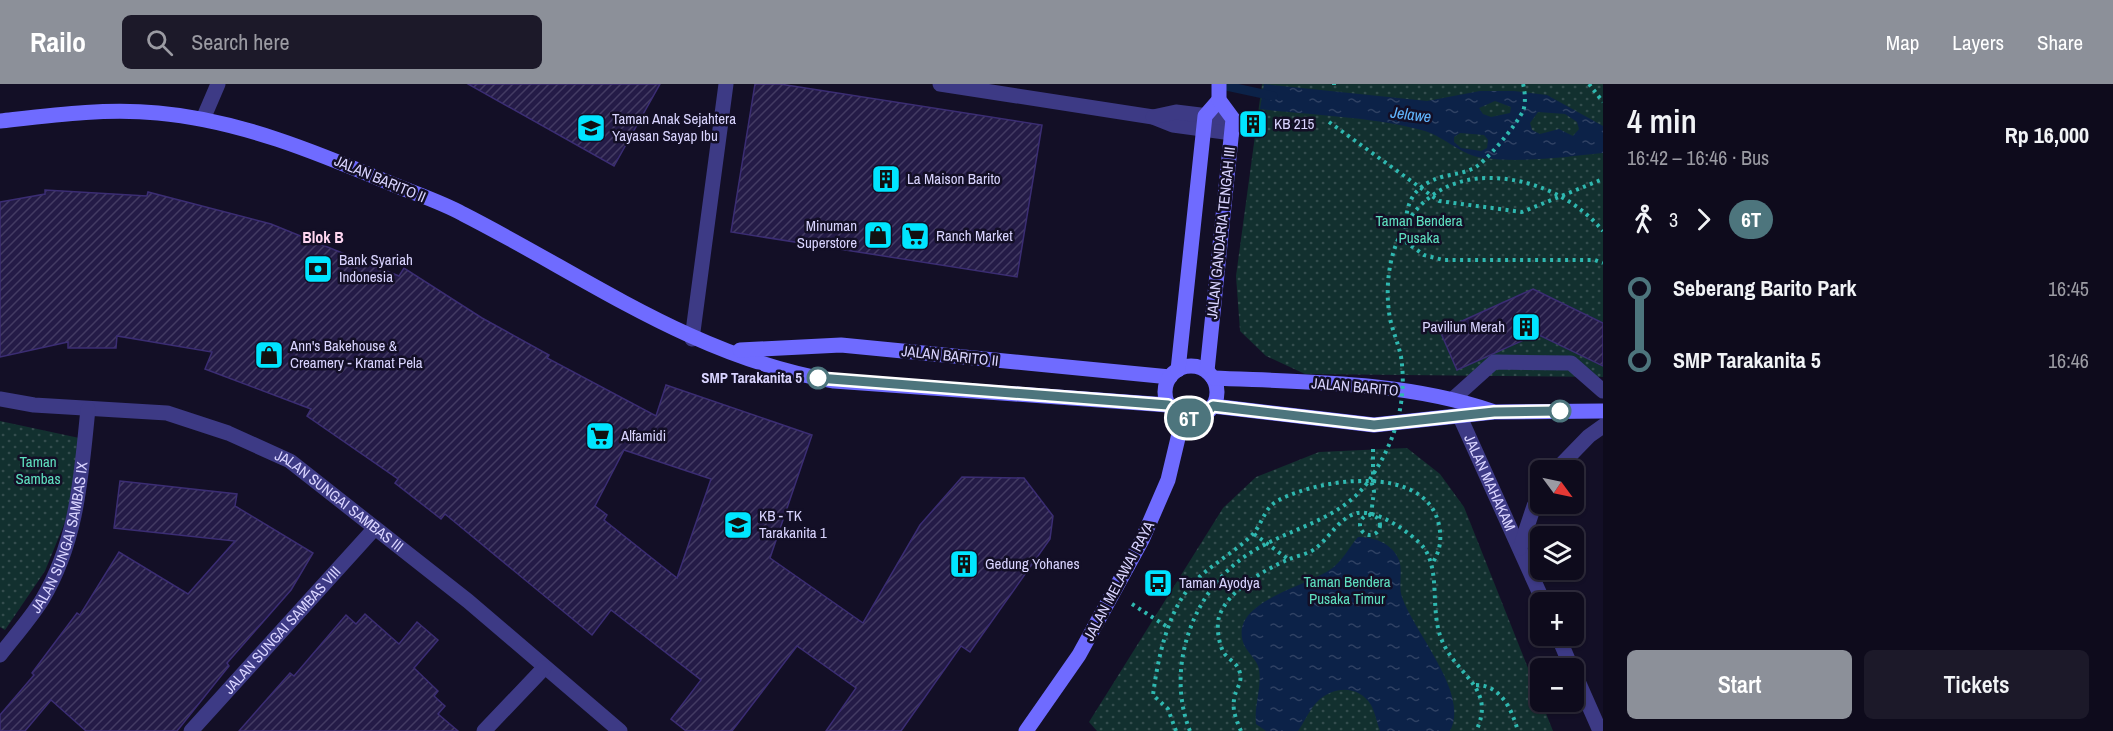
<!DOCTYPE html>
<html lang="en">
<head>
<meta charset="utf-8">
<style>
	:root { --surface:#0e0b1c; --page:#1c1929; --text:#f1f3f6; --muted:#9b9ba3; --line:#2e2b3b; --accent:#8c9099 }
	body { margin:0; font-family:"Archivo Narrow",sans-serif; background:var(--page); color:var(--text); height:100vh; display:flex; flex-direction:column; font-size:22px; white-space:nowrap }
	* { box-sizing:border-box; margin:0 }
	p { font-size:20px; color:var(--muted) }
	.icon { flex:none; width:33px; height:33px; fill:none; stroke:currentColor; stroke-width:2; stroke-linecap:round; stroke-linejoin:round }
	.map { position:relative; flex:1; overflow:hidden }
	.drawer { display:flex; flex-direction:column; background:var(--surface); width:510px }
	.drawer>* { flex:none }
	.badge { padding:0 12px; border-radius:20px; font-size:21px; line-height:39px }
	.needle { width:39px; rotate:123deg }
	.fabs { position:absolute; left:1530px; top:376px; display:grid; gap:12px }
	.fabs a { display:grid; place-items:center; width:54px; height:54px; border-radius:9px; background:var(--surface); box-shadow:0 2px 4px #0004,0 0 0 2px var(--line); font-size:30px }
	.map>.badge { position:absolute; translate:-50% -50%; box-shadow:0 0 0 3px #fff }
	.legs { display:flex; align-items:center; gap:9px; height:66px; padding:0 24px; font-size:20px }
	.legs p { margin-inline-start:auto }
	.summary { display:flex; align-items:center; justify-content:space-between; height:102px; padding:0 24px }
	h1 { font-size:33px; font-weight:600; line-height:45px }
	.cta { display:flex; gap:12px; margin-top:auto; padding:12px 24px }
	.cta a { flex:1; height:69px; border-radius:9px; background:var(--accent); color:#fff; font-size:24px; font-weight:600; line-height:69px; text-align:center }
	.cta a+a { background:var(--page); color:var(--text) }
	ul { padding:0 24px; list-style:none }
	li { display:flex; align-items:center; gap:21px; height:72px; font-size:22px }
	li i { display:grid; place-items:center; width:9px; height:100%; margin:0 8px; background:currentColor }
	li i::after { content:''; width:15px; height:15px; margin:-8px; border:4px solid; border-radius:50%; background:var(--surface) }
	li p { margin-inline-start:auto }
	li:first-child i { background:linear-gradient(#0000 50%,currentColor 0) }
	li:last-child i { background:linear-gradient(currentColor 50%,#0000 0) }
	header { display:flex; align-items:center; gap:36px; box-sizing:border-box; height:84px; padding:0 30px; background:var(--accent); color:#fff }
	header strong { font-size:28px }
	nav { display:flex; gap:33px; margin-inline-start:auto; font-size:21px }
	.search { width:420px; height:54px; background:var(--page); display:flex; align-items:center; gap:15px; box-sizing:border-box; padding:0 21px; border-radius:9px; color:var(--muted); font-size:22px }
	main { display:flex; flex:1; min-height:0 }
	.map>svg:first-child { display:block }
	.park { fill:url(#park-dots) }
	.water { fill:url(#water-ripples); fill-rule:evenodd }
	.lines { fill:none; stroke-linecap:round; stroke-linejoin:round }
	.stream { stroke:#0c2248; stroke-width:9 }
	.building { fill:url(#building-hatch); stroke:#3b2d73; stroke-width:1.5; fill-rule:evenodd }
	.path { stroke:#2fb8b0; stroke-width:4; stroke-dasharray:3 4.5; stroke-linecap:butt }
	.lane { stroke:#3d3a85; stroke-width:15 }
	.street { stroke:#3d3a85; stroke-width:15 }
	.secondary { stroke:#6f6bff; stroke-width:15 }
	.path-bridge { stroke:#2fb8b0; stroke-width:4; stroke-dasharray:3 4.5; stroke-linecap:butt }
	.line-1-casing { stroke:#fff; stroke-width:14 }
	.line-1 { stroke:#4d757d; stroke-width:9 }
	.stop-1-dot { fill:#fff; stroke:#4d757d; stroke-width:3 }
	.labels { text-anchor:middle; stroke-width:5; stroke-linejoin:round; paint-order:stroke }
	.poi-label { font-size:15px; fill:#d9d4ff; stroke:#130f26; text-anchor:start }
	.street-label { font-size:15px; fill:#d9d4ff; stroke:#130f26 }
	.park-label { font-size:15px; fill:#5fe0c0; stroke:#130f26 }
	.stop-label { font-size:15px; font-weight:bold; fill:#d9d4ff; stroke:#130f26; text-anchor:end }
	.water-label { font-size:16px; font-style:italic; fill:#62b6ff; stroke:#130f26 }
	.neighbourhood-label { font-size:16px; font-weight:bold; fill:#ffd6f0; stroke:#130f26 }
</style>
</head>
<body>
<header>
<strong>Railo</strong>
<div class="search"><svg class="icon" aria-label="search" viewBox="0 0 24 24"><circle cx="10" cy="10" r="6"/><path d="M15 15l6 6"/></svg>Search here</div>
<nav><a>Map</a><a>Layers</a><a>Share</a></nav>
</header>
<main>
<div class="map">
<svg width="1603" height="647" viewBox="0 0 1603 647">
	<defs>
		<pattern id="park-dots" width="8" height="8" patternUnits="userSpaceOnUse" patternTransform="scale(1.5)"><rect width="8" height="8" fill="#12302f"/><path d="M2 2h.1M6 6h.1" fill="none" stroke="#344d4e" stroke-width="1.8" stroke-linecap="round"/></pattern>
		<pattern id="water-ripples" width="26" height="14" patternUnits="userSpaceOnUse" patternTransform="scale(1.5)"><rect width="26" height="14" fill="#0c2248"/><path d="M2 4q2-2 4 0t4 0M15 11q2-2 4 0t4 0" fill="none" stroke="#2f4163"/></pattern>
		<pattern id="building-hatch" width="6" height="6" patternUnits="userSpaceOnUse" patternTransform="scale(1.5)"><rect width="6" height="6" fill="#241b47"/><path d="M-1 1l2-2M0 6l6-6M5 7l2-2" fill="none" stroke="#433b63"/></pattern>
	</defs>
	<rect width="100%" height="100%" fill="#130f26"/>
	<g class="park">
		<path d="M1262 0H1603V293L1305 290 1266 272 1240 247 1236 192Z"/>
		<path d="M0 337 84 355 65 438 45 487 5 546 0 543Z"/>
		<path d="M1407 364 1440 390 1464 423 1553 647H1097L1089 638 1223 424 1256 393 1319 368Z"/>
	</g>
	<g class="water">
		<path d="M1264 0 1427 17 1480 7H1514L1547 11 1603 42V69C1563 73 1523 79 1483 74 1461 71 1446 54 1425 47 1378 33 1310 31 1260 25ZM1495 17 1511 23 1510 29 1491 33 1483 30 1479 24ZM1538 28 1565 30 1577 38 1579 45 1573 52 1559 45 1540 50 1532 46 1530 39ZM1460 49 1484 51 1488 56 1487 64 1481 67 1461 64 1454 58V53Z"/>
		<path d="M1358 453C1374 453 1392 459 1399 476 1403 487 1398 502 1402 513 1414 549 1470 609 1450 647H1380C1377 639 1375 628 1371 621 1359 601 1334 602 1319 616 1310 624 1305 637 1298 647H1266L1256 640C1254 621 1262 604 1259 585 1257 575 1246 568 1243 558 1230 515 1311 503 1335 482 1344 474 1350 462 1358 453Z"/>
	</g>
	<g class="lines">
		<path class="stream" d="M1217 0 1273 12"/>
	</g>
	<g class="building">
		<path d="M468 0H660L614 82Z"/>
		<path d="M755 0H780L1042 41 1017 193 731 148Z"/>
		<path d="M45 106 147 112 148 108 271 140 399 192 404 184 482 234 549 271 547 274 656 332 666 301 812 351 770 474 863 539 920 441 962 393 1024 394 1053 432 1050 455 970 568 961 562 901 647H826L856 604 797 562 732 647H686L671 635 701 596 611 526 592 551 445 430 441 435 395 399 398 395 307 332 311 325 205 285 212 268 117 252 116 264H68V258L0 273V118L45 110ZM624 366 711 395 677 494 604 436 607 431 595 422Z"/>
		<path d="M1533 205 1603 239V282L1537 250 1457 286 1440 247Z"/>
		<path d="M120 397 237 410 235 422 313 469 291 506 227 579 229 582 177 647H86L51 616 25 647H0V631L34 591 32 589 77 529 80 531 119 468 188 510 235 457 114 444Z"/>
		<path d="M365 530 399 560 417 538 438 556 414 584 438 607 434 612 445 622 438 630 458 647H239L290 589 294 592 346 531 356 540Z"/>
	</g>
	<g class="lines">
		<g class="path">
			<path d="M1523 0C1525 7 1526 20 1523 27 1517 40 1485 80 1472 85 1463 89 1454 90 1445 92 1408 102 1403 125 1407 159L1424 171 1443 176H1595L1603 179"/>
			<path d="M1589 0 1603 18"/>
			<path d="M1334 1V0"/>
			<path d="M1329 38 1439 117 1522 128 1603 95"/>
			<path d="M1373 398V363"/>
			<circle cx="1370" cy="441" r="10"/>
			<path d="M1254 450 1288 475"/>
			<path d="M1132 520 1169 544"/>
			<path d="M1476 601C1501 601 1512 626 1518 647"/>
			<path d="M1176 647 1168 625 1153 611C1158 573 1168 525 1195 497 1212 480 1235 468 1252 451 1263 440 1263 424 1279 416 1321 394 1426 379 1439 441 1442 456 1440 467 1432 480"/>
			<path d="M1241 647C1237 638 1232 626 1234 616 1235 604 1244 599 1239 586 1237 579 1228 575 1224 569 1219 561 1216 543 1219 533 1227 507 1264 486 1287 476 1296 472 1309 470 1316 464 1330 453 1339 434 1357 429 1377 425 1412 449 1424 464 1442 490 1428 530 1444 561 1460 593 1496 606 1476 647"/>
		</g>
		<g class="lane">
			<path d="M940 0 1153 33 1173 41 1232 49"/>
			<path d="M1153 33 1176 28 1233 35"/>
			<path d="M692 255 726 0"/>
			<path d="M1454 314 1494 278 1571 279 1603 307"/>
		</g>
		<g class="street">
			<path d="M203 35 218 0"/>
			<path id="s1" d="M0 315 34 321 167 329 228 349 290 377 468 517 620 647"/>
			<path id="s2" d="M1460 333 1544 519"/>
			<path d="M1555 387 1589 352 1603 342"/>
			<path d="M1520 464 1534 422 1540 411"/>
			<path d="M1558 552 1572 585"/>
			<path id="s3" d="M0 571C14 553 30 535 42 516 78 455 81 392 88 325"/>
			<path d="M1574 588 1600 647"/>
			<path id="s4" d="M191 647 375 444"/>
			<path d="M484 647 544 584"/>
		</g>
		<g class="secondary">
			<path d="M0 37C53 31 105 24 158 29 239 36 318 69 392 100 416 110 441 118 463 130 587 193 693 273 834 297L1168 321"/>
			<path d="M740 266 841 261 1170 293"/>
			<circle cx="1191" cy="308" r="26"/>
			<path d="M1178 286 1205 32 1219 16"/>
			<path d="M1207 287 1233 35 1219 16V0"/>
			<path d="M1213 294C1306 298 1403 297 1492 327"/>
			<path d="M1213 322 1374 341 1494 328 1603 327"/>
			<path d="M1026 647 1079 571 1142 456 1168 396 1183 333"/>
		</g>
		<g class="path-bridge">
			<path d="M1371 431 1374 407 1371 396"/>
			<path d="M1190 647C1164 582 1194 501 1255 466 1295 442 1345 435 1372 392 1394 359 1406 321 1402 281 1401 263 1391 246 1389 228 1380 160 1418 92 1492 94 1535 95 1576 115 1603 147"/>
		</g>
	</g>
	<g class="lines">
		<g class="line-1-casing">
			<path id="line-1" d="M818 294 1168 321C1181 337 1199 338 1213 322L1374 341 1494 328 1560 327"/>
		</g>
		<use href="#line-1" class="line-1"/>
	</g>
	<defs>
		<g id="building-square" transform="scale(1.5)"><rect x="-9" y="-9" width="18" height="18" rx="4" fill="#00e5ff" stroke="#130f26"/><path d="M-4-6H4V6H1V3H-1V6H-4ZM-2.5-4.3h1.7v1.8h-1.7ZM.8-4.3h1.7v1.8H.8ZM-2.5-1h1.7V.8h-1.7ZM.8-1h1.7V.8H.8Z" fill="#111"/></g>
		<g id="school-square" transform="scale(1.5)"><rect x="-9" y="-9" width="18" height="18" rx="4" fill="#00e5ff" stroke="#130f26"/><path d="M0-5L7-2L0 1L-7-2ZM-4 1L0 2.5L4 1V4Q0 6-4 4Z" fill="#111"/></g>
		<g id="shop-square" transform="scale(1.5)"><rect x="-9" y="-9" width="18" height="18" rx="4" fill="#00e5ff" stroke="#130f26"/><path d="M-5-2.5h2.3a2.7 3.5 0 0 1 5.4 0H5L5.5 6h-11ZM-1.5-2.5h3a1.5 2.3 0 0 0-3 0Z" fill="#111"/></g>
		<g id="supermarket-square" transform="scale(1.5)"><rect x="-9" y="-9" width="18" height="18" rx="4" fill="#00e5ff" stroke="#130f26"/><path d="M-6-5.5h2.5l.6 2H6L4.5 2H-2.5L-4.4-4H-6ZM-1.5 3.2a1.3 1.3 0 1 0 .1 0ZM3 3.2a1.3 1.3 0 1 0 .1 0Z" fill="#111"/></g>
		<g id="bank-square" transform="scale(1.5)"><rect x="-9" y="-9" width="18" height="18" rx="4" fill="#00e5ff" stroke="#130f26"/><path d="M-6-4H6V4H-6ZM0-2.3a2.3 2.3 0 1 0 0 4.6a2.3 2.3 0 1 0 0-4.6Z" fill="#111"/></g>
		<g id="bus-square" transform="scale(1.5)"><rect x="-9" y="-9" width="18" height="18" rx="4" fill="#00e5ff" stroke="#130f26"/><path d="M-5-6H5V4H4V6H2V4H-2V6H-4V4H-5ZM-3.5-4V0h7V-4ZM-3.5 1.2v1.5H-2V1.2ZM2 1.2v1.5H3.5V1.2Z" fill="#111"/></g>
	</defs>
	<g fill-rule="evenodd">
		<use href="#building-square" x="1253" y="40"/>
		<use href="#school-square" x="591" y="44"/>
		<use href="#building-square" x="886" y="95"/>
		<use href="#shop-square" x="878" y="151"/>
		<use href="#supermarket-square" x="915" y="152"/>
		<use href="#bank-square" x="318" y="185"/>
		<use href="#building-square" x="1526" y="243"/>
		<use href="#shop-square" x="269" y="271"/>
		<use href="#supermarket-square" x="600" y="352"/>
		<use href="#school-square" x="738" y="441"/>
		<use href="#building-square" x="964" y="480"/>
		<use href="#bus-square" x="1158" y="499"/>
	</g>
	<g class="stop-1-dot">
		<circle cx="818" cy="294" r="10"/>
		<circle cx="1560" cy="327" r="10"/>
	</g>
	<g class="labels">
		<g class="poi-label">
			<text x="612" y="40">Taman Anak Sejahtera<tspan x="612" dy="17">Yayasan Sayap Ibu</tspan></text>
			<text x="1274" y="45">KB 215</text>
			<text x="907" y="100">La Maison Barito</text>
			<text x="857" y="147" text-anchor="end">Minuman<tspan x="857" dy="17">Superstore</tspan></text>
			<text x="936" y="157">Ranch Market</text>
			<text x="339" y="181">Bank Syariah<tspan x="339" dy="17">Indonesia</tspan></text>
			<text x="1505" y="248" text-anchor="end">Paviliun Merah</text>
			<text x="290" y="267">Ann's Bakehouse &amp;<tspan x="290" dy="17">Creamery - Kramat Pela</tspan></text>
			<text x="621" y="357">Alfamidi</text>
			<text x="759" y="437">KB - TK<tspan x="759" dy="17">Tarakanita 1</tspan></text>
			<text x="985" y="485">Gedung Yohanes</text>
			<text x="1179" y="504">Taman Ayodya</text>
		</g>
		<g class="street-label">
			<text transform="translate(380 95) rotate(23)" y="5">JALAN BARITO II</text>
			<text transform="translate(1221 149) rotate(-84)" y="5">JALAN GANDARIA TENGAH III</text>
			<text transform="translate(950 272) rotate(6)" y="5">JALAN BARITO II</text>
			<text transform="translate(1355 303) rotate(5)" y="5">JALAN BARITO</text>
			<text dy="5" stroke="none"><textPath href="#s2" startOffset="72">JALAN MAHAKAM</textPath></text>
			<text dy="5" stroke="none"><textPath href="#s1" startOffset="363">JALAN SUNGAI SAMBAS III</textPath></text>
			<text dy="5" stroke="none"><textPath href="#s3" startOffset="135">JALAN SUNGAI SAMBAS IX</textPath></text>
			<text transform="translate(1119 497) rotate(-62)" y="5">JALAN MELAWAI RAYA</text>
			<text dy="5" stroke="none"><textPath href="#s4" startOffset="136">JALAN SUNGAI SAMBAS VIII</textPath></text>
		</g>
		<g class="park-label">
			<text x="1419" y="142">Taman Bendera<tspan x="1419" dy="17">Pusaka</tspan></text>
			<text x="38" y="383">Taman<tspan x="38" dy="17">Sambas</tspan></text>
			<text x="1347" y="503">Taman Bendera<tspan x="1347" dy="17">Pusaka Timur</tspan></text>
		</g>
		<g class="stop-label">
			<text x="802" y="299">SMP Tarakanita 5</text>
		</g>
		<g class="water-label">
			<text transform="translate(1411 30) rotate(7)" y="6">Jelawe</text>
		</g>
		<g class="neighbourhood-label">
			<text x="323" y="159">Blok B</text>
		</g>
	</g>
</svg>
<div class="fabs">
<a><svg class="needle" viewBox="-14 -14 28 28"><path d="M0-13l5 13h-10z" fill="#e53935"/><path d="M0 13l5-13h-10z" fill="#9b9ba3"/></svg></a>
<a><svg class="icon" aria-label="layers" viewBox="0 0 24 24"><path d="M12 4l9 5-9 5-9-5zM3 14l9 5 9-5"/></svg></a>
<a>+</a>
<a>−</a>
</div>
<b class="badge" style="left:1189px;top:334px;background:#4d757d;color:#fff">6T</b>
</div>
<section class="drawer">
<div class="summary"><div><h1>4 min</h1><p>16:42 – 16:46 · Bus</p></div><b>Rp 16,000</b></div>
<div class="legs"><svg class="icon" aria-label="walk" viewBox="0 0 24 24"><circle cx="13" cy="4" r="2"/><path d="M13 8l-2 6 4 7M11 14l-3 7M7 12l3-4h3l4 4"/></svg>3<svg class="icon" aria-label="forward" viewBox="0 0 24 24"><path d="M9 5l7 7-7 7"/></svg><b class="badge" style="background:#4d757d;color:#fff">6T</b></div>
<ul>
<li><i style="color:#4d757d"></i><b>Seberang Barito Park</b><p>16:45</p></li>
<li><i style="color:#4d757d"></i><b>SMP Tarakanita 5</b><p>16:46</p></li>
</ul>
<div class="cta"><a>Start</a><a>Tickets</a></div>
</section>
</main>
</body>
</html>
